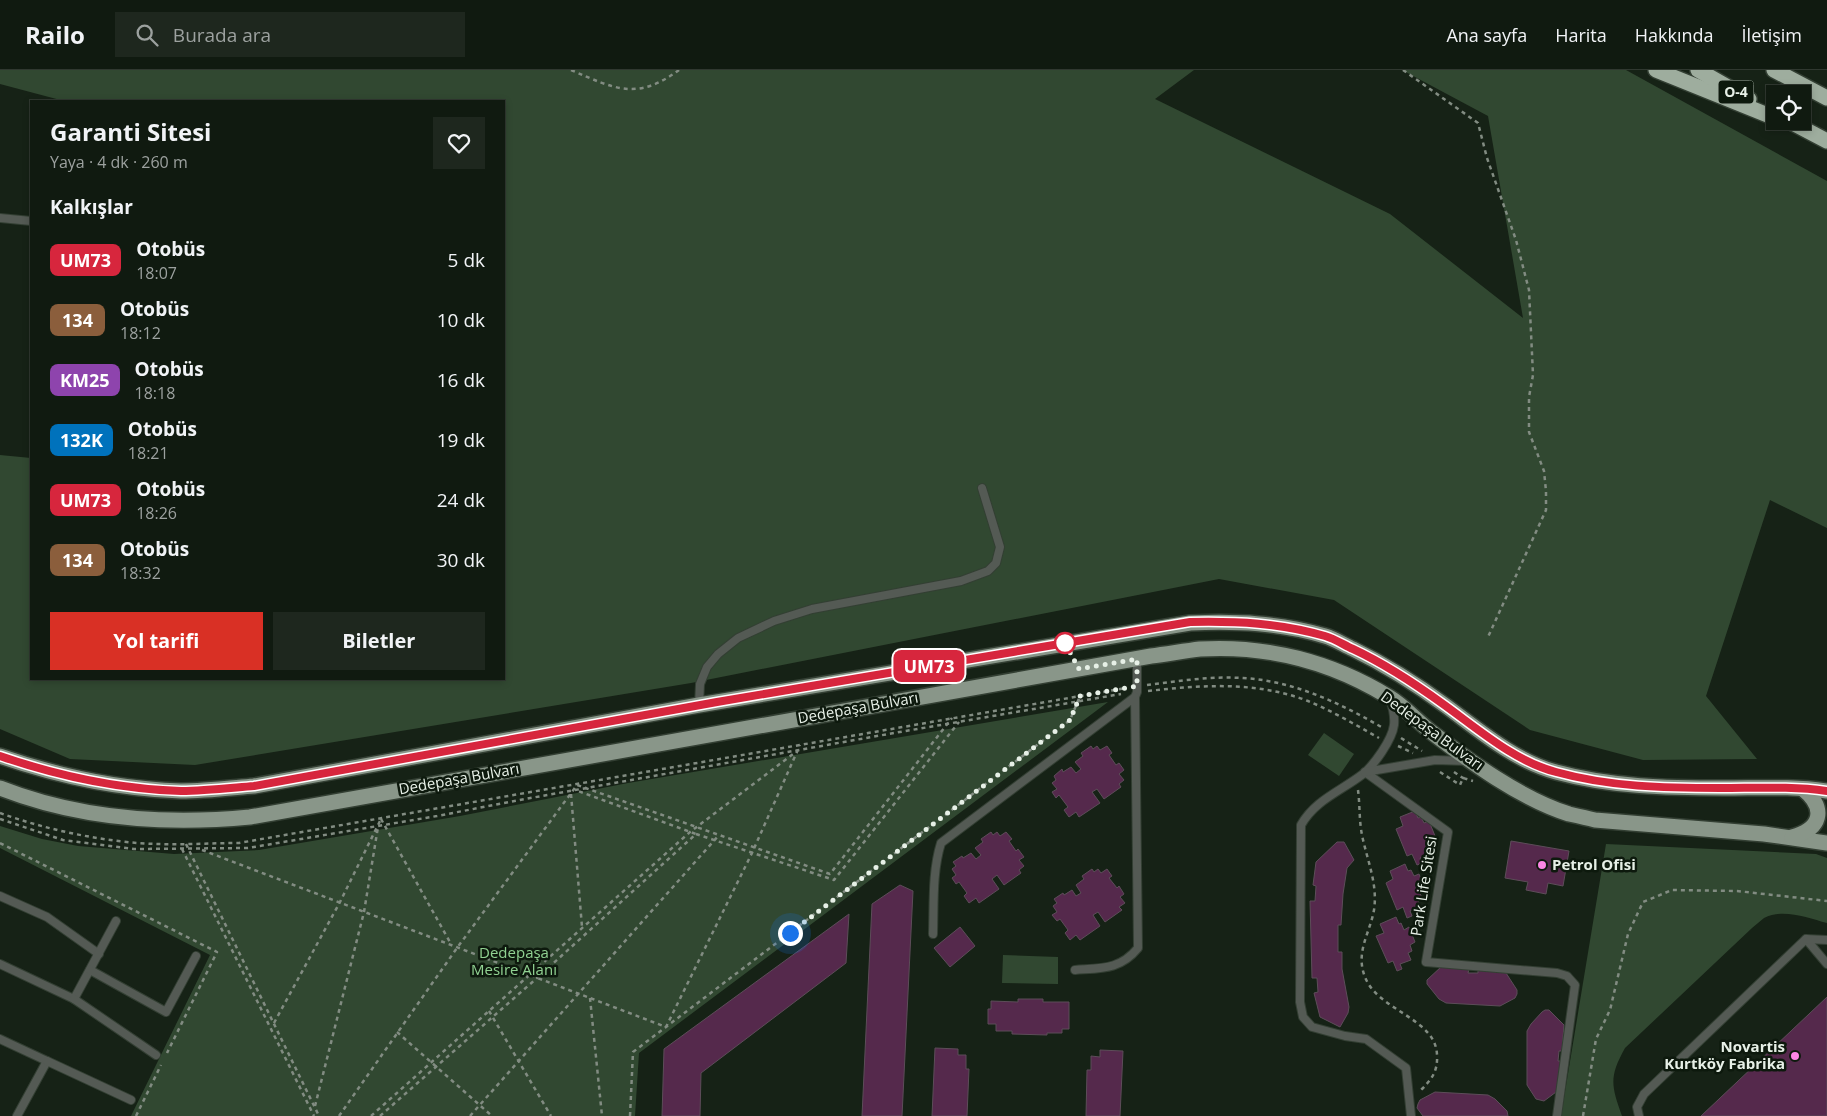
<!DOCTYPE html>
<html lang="tr">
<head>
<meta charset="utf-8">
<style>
	:root { --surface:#101a10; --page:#1e271e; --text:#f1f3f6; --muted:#9ca19f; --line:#303830; --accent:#d93025 }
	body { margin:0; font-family:"Open Sans",sans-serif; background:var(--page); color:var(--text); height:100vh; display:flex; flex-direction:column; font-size:19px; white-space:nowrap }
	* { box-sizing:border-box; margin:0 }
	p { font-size:16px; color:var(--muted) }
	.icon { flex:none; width:28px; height:28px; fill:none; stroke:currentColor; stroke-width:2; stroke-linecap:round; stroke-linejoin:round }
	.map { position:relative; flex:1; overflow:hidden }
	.panel { position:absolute; left:30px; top:30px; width:475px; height:580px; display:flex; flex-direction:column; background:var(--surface); border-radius:0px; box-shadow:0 2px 8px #0003,0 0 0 1px var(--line) }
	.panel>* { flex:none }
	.badge { padding:0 10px; border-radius:8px; font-size:18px; line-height:32px }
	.tools { position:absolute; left:1766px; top:15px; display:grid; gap:10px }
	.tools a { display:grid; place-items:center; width:45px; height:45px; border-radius:0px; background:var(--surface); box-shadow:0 2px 8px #0003,0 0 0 1px var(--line); font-size:25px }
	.you { position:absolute; width:25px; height:25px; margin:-12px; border:4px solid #fff; border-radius:50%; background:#1a73e8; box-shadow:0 0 0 8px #1a73e833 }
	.map>.badge { position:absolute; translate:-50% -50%; box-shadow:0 0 0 2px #fff }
	h2 { padding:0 20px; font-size:19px; line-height:45px }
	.round { display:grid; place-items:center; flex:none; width:52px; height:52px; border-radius:0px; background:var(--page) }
	.summary { display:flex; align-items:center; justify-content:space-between; height:85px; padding:0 20px }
	h1 { font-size:24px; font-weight:700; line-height:38px }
	.button { display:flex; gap:10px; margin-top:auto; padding:10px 20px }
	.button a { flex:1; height:58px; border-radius:0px; background:var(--accent); color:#fff; font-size:20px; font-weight:700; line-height:58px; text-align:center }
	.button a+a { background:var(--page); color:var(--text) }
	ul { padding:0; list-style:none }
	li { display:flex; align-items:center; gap:15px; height:60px; padding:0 20px }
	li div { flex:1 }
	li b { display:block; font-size:19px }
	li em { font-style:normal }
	li .badge { min-width:55px; font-weight:700; text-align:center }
	header { display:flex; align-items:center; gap:30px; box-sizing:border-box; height:70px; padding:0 25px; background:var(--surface); border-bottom:1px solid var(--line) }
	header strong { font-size:24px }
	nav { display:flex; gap:28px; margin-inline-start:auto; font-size:18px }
	.search { width:350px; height:45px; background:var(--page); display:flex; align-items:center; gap:12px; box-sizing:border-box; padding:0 18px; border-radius:0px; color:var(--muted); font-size:19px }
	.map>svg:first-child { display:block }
	.green { fill:#314831 }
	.building { fill:#55294c; stroke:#5d4d59 }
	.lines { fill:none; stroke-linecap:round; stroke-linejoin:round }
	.lane-casing { stroke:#333f33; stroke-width:10 }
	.primary-casing { stroke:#333f33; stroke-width:18 }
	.highway-casing { stroke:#333f33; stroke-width:18 }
	.path { stroke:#828c82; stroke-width:2.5; stroke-dasharray:4 4; stroke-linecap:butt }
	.lane { stroke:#545a54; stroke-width:8 }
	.primary { stroke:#899689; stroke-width:15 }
	.highway { stroke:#9ead9e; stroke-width:15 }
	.line-casing { stroke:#fff; stroke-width:11 }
	.line { stroke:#d7263d; stroke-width:8 }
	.walk { stroke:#e7f0e7; stroke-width:5; stroke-dasharray:0 9 }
	.stop-dot { fill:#fff; stroke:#d7263d; stroke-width:2.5 }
	.poi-dot { fill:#fc86e4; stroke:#0d190d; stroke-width:2 }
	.labels { text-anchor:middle; stroke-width:5; stroke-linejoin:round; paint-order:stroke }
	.shield { fill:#0d190d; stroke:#a6b0a6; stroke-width:1 }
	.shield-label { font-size:14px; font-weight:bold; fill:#e7f0e7 }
	.street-label { font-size:15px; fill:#e7f0e7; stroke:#0d190d }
	.poi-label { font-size:15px; font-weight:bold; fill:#e7f0e7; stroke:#0d190d; text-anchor:start }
	.park-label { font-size:15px; fill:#91d292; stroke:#0d190d }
</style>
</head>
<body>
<header>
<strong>Railo</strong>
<div class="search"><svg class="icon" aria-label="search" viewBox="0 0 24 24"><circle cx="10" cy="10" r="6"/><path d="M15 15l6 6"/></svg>Burada ara</div>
<nav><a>Ana sayfa</a><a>Harita</a><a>Hakkında</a><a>İletişim</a></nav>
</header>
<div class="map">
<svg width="1827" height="1046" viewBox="0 0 1827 1046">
	<rect width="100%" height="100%" fill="#162216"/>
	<g class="green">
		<path d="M0 0H1194L1155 29 1390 144 1523 248 1488 46 1402 0H1626L1827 111V458L1770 430 1706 626 1757 689 1643 690 1530 660 1334 530 1219 509 691 613 195 695 70 689 0 659V385L31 388V609H504V31H64L0 14Z"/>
		<path d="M1108 632 639 983 635 1046H131L210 885 0 778V756L42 769 78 776 174 784 259 780 460 746 628 713Z"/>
		<path d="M1324 663 1354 684 1339 706 1308 685Z"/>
		<path d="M1606 774 1816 784 1827 788V853C1808 848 1783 838 1764 848 1760 851 1756 855 1752 858L1625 978C1609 1007 1611 1015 1622 1046H1561Z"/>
		<path d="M1003 885 1058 887V914L1002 913Z"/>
	</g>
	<g class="building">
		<path d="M1091 676 1093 679 1097 676 1100 680 1107 676 1112 683 1109 685 1116 695 1119 693 1124 700 1119 704 1124 710 1119 714 1121 717 1104 729 1097 719 1092 722 1100 733 1079 747 1076 742 1069 747 1064 740 1068 737 1059 725 1056 728 1052 722 1057 719 1052 713 1056 710 1054 706 1062 699 1063 702 1071 697 1076 703 1081 699 1075 692 1083 686 1081 683Z"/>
		<path d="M1415 741 1418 748 1421 747 1424 753 1429 751 1435 766 1429 768 1432 775 1428 776 1431 783 1420 788 1422 793 1417 795 1412 784 1407 786 1396 759 1403 756 1400 747Z"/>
		<path d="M991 762 993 765 997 762 1000 766 1006 762 1012 769 1009 771 1016 781 1018 779 1024 787 1019 790 1024 796 1019 800 1021 803 1004 815 997 805 992 809 999 819 979 833 976 828 969 833 964 826 967 823 959 812 956 814 952 808 956 805 952 799 956 796 953 792 962 786 963 788 971 783 976 789 981 785 975 778 983 772 981 769Z"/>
		<path d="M1511 771 1569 781 1563 816 1548 813 1546 824 1526 820 1528 812 1505 808Z"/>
		<path d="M1337 772H1344L1354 790 1347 798 1343 824 1341 855H1338V882H1342V899L1349 937 1348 943 1340 957 1320 947 1314 923 1318 922 1317 908H1312L1310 831H1315L1316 816 1313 815 1316 792Z"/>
		<path d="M1405 794 1408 801 1411 800 1414 806 1419 804 1425 819 1419 821 1422 828 1418 830 1420 837 1410 841 1412 846 1407 848 1403 837 1397 840 1386 813 1393 809 1390 801Z"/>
		<path d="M1092 799 1094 802 1098 799 1101 803 1107 799 1112 806 1109 808 1117 818 1119 816 1124 824 1120 827 1125 833 1119 837 1122 840 1105 852 1098 842 1093 845 1100 856 1080 870 1076 865 1070 870 1065 863 1068 860 1060 849 1057 851 1052 845 1057 842 1053 836 1057 833 1054 829 1063 823 1064 825 1072 820 1076 826 1081 823 1076 815 1084 809 1082 806Z"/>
		<path d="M900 815 913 821 902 1046H862L872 834Z"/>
		<path d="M849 844 846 893 701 1003 700 1046H662L664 979Z"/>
		<path d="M1396 847 1399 854 1401 853 1404 860 1409 857 1415 872 1410 875 1412 881 1408 883 1411 890 1400 894 1402 899 1397 901 1393 891 1388 893 1376 866 1384 863 1380 854Z"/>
		<path d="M960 857 975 876 950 897 934 878Z"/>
		<path d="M1442 896 1469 899 1468 903H1478V900L1506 903 1517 920V924L1515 928 1500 936 1446 933 1439 929 1427 914V910Z"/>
		<path d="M1827 927V1046H1701Z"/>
		<path d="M1018 929H1043V932H1069V959H1062V963H1047V965L1012 964V961H996V954H988V939H991V931L1018 932Z"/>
		<path d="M1545 940H1549L1564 955 1562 981H1559L1558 991H1561L1560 1019 1544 1031 1536 1029 1527 1015V961L1531 954 1542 942Z"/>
		<path d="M935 978 958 979V985H966V999H969L967 1046H932Z"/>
		<path d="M1100 980 1123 981 1120 1046H1086L1087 1000H1091V986L1100 987Z"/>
		<path d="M1435 1022 1488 1025 1495 1029 1507 1041 1508 1046H1423L1417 1038 1418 1034 1420 1030Z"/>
	</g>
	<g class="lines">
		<g class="lane-casing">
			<g id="lane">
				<path d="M0 148 31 151"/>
				<path d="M1135 627 1137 622V589"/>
				<path d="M1390 629C1393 638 1395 646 1394 655 1392 670 1374 695 1363 704 1341 721 1315 730 1301 755L1300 932 1303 947 1312 957 1345 966 1366 969 1406 998 1411 1046"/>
				<path d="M699 635 700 614 707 597 718 584 738 568 774 551 812 539 961 511 988 501 996 493 1000 477 982 418"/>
				<path d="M1365 702 1448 762 1426 892 1557 903 1567 906 1575 915 1557 1046"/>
				<path d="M1365 702 1435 690 1467 691"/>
				<path d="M0 826 47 847 99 884"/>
				<path d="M933 864C934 834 932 802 941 773L1135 627 1138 878C1120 900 1101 898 1075 900"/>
				<path d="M1806 869 1827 894"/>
				<path d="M0 894 74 929 116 851"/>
				<path d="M90 900 166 942 196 886"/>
				<path d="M74 929 156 985"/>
				<path d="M0 969 47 991 17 1046"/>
				<path d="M47 991 131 1030"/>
				<path d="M1639 1046 1637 1037 1644 1024 1806 869 1827 870"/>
			</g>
		</g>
		<g class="primary-casing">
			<g id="primary">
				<path d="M0 686C58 706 119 719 181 721 205 721 230 718 254 716L699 635 1190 553C1237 551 1281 553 1325 566 1335 569 1344 575 1353 579 1386 595 1416 614 1446 636 1480 661 1515 691 1556 702 1611 717 1668 718 1725 718 1759 718 1793 716 1827 721"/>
				<path d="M0 718C79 749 166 755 250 747L1151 586C1167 584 1184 581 1200 579 1267 575 1332 592 1389 627 1404 636 1416 650 1430 661 1469 691 1521 729 1569 744 1578 746 1587 748 1595 750L1764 764 1827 773"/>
				<path d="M1792 767C1821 759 1827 739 1803 719"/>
			</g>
		</g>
		<g class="highway-casing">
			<g id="highway">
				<path d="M1656 0 1775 48"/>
				<path d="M1698 0 1749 29"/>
				<path d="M1774 0 1827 28"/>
				<path d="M1789 51 1827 71"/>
			</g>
		</g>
		<g class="path">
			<path d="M571 0C615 19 637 31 679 0"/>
			<path d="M1403 0 1478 53 1487 88 1516 170 1529 220 1533 305 1529 327V362L1544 401 1546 421V440L1488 567"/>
			<path d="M1147 615C1179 611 1211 606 1243 608 1294 611 1340 633 1383 658"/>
			<path d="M1148 621C1202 615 1256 611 1308 631 1332 641 1356 655 1379 668"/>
			<path d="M1401 668 1422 681"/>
			<path d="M1398 676 1413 683"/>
			<path d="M1440 702 1460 715 1463 708 1473 711"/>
			<path d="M1454 702 1463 708V706"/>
			<path d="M1358 720C1360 735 1359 750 1362 765 1367 790 1378 814 1374 840 1370 863 1355 882 1365 907 1378 941 1436 948 1437 985 1438 1002 1431 1010 1420 1021"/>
			<path d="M571 724 582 857"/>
			<path d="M0 743C47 760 108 773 158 774 185 775 212 773 239 773L1126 618"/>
			<path d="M0 749 63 770 134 779 248 778 437 746 525 729 894 663 1121 624"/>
			<path d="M381 749 451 874"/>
			<path d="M696 764 834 810 959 652"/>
			<path d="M0 773 217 882 167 983"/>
			<path d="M186 774 319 1046"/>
			<path d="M182 779 314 1046"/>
			<path d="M202 780 666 957 752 783 800 675"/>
			<path d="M590 928 602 1046"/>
			<path d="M489 941 551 1046"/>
			<path d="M274 953 340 832 381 749"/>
			<path d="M397 962 492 1046"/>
			<path d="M315 1036 364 842 378 757"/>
			<path d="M136 1046 161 995"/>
			<path d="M339 1046 457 878 577 715 830 804 952 648"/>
			<path d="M371 1046 690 762 797 681"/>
			<path d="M380 1046 537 908 696 764 578 721"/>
			<path d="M470 1046 719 765"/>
			<path d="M630 1046 633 982 1070 650 1080 626"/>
			<path d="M1583 1046 1596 969 1610 940 1628 864 1643 832 1672 820 1737 821 1827 831"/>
		</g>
		<use href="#lane" class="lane"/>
		<use href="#primary" class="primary"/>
		<use href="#highway" class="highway"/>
	</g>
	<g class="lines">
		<g class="line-casing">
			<path id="line" d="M0 686C58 706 119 719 181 721 205 721 230 718 254 716L717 632 1190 552C1237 551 1280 553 1325 566 1335 569 1344 575 1353 579 1385 594 1414 613 1443 634 1478 659 1514 691 1556 702 1610 717 1665 718 1721 718 1756 718 1792 716 1827 721"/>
		</g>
		<use href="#line" class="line"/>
		<path class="walk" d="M790 863 1070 650 1080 626 1137 616V589L1079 599 1065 573"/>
	</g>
	<circle class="stop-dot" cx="1065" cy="573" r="10"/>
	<g class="poi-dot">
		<circle cx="1542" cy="795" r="5"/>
		<circle cx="1795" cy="986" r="5"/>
	</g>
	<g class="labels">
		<rect class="shield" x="1718.5" y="10.5" width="35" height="23" rx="4"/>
		<g class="shield-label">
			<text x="1736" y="27">O-4</text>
		</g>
		<g class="street-label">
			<text transform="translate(858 638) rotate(-10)" y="5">Dedepaşa Bulvarı</text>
			<text transform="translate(1432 661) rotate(36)" y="5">Dedepaşa Bulvarı</text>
			<text transform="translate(459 709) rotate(-10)" y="5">Dedepaşa Bulvarı</text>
			<text transform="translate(1424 816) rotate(-81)" y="5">Park Life Sitesi</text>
		</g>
		<g class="poi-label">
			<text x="1552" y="800">Petrol Ofisi</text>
			<text x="1785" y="982" text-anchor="end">Novartis<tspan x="1785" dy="17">Kurtköy Fabrika</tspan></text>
		</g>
		<g class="park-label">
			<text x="514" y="888">Dedepaşa<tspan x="514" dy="17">Mesire Alanı</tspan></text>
		</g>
	</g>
</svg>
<div class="tools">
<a><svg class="icon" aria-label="locate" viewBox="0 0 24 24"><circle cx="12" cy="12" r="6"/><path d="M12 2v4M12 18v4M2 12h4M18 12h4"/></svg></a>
</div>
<div class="you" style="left:790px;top:863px"></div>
<b class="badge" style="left:929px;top:596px;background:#d7263d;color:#fff">UM73</b>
<section class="panel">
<div class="summary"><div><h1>Garanti Sitesi</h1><p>Yaya · 4 dk · 260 m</p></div><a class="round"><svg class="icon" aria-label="heart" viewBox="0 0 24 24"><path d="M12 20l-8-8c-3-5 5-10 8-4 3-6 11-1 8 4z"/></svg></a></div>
<h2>Kalkışlar</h2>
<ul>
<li><span class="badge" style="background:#d7263d;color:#fff">UM73</span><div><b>Otobüs</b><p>18:07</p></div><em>5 dk</em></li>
<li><span class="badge" style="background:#8b5e3c;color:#fff">134</span><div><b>Otobüs</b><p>18:12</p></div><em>10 dk</em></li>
<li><span class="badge" style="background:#8e44ad;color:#fff">KM25</span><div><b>Otobüs</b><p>18:18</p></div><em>16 dk</em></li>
<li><span class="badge" style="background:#0072bc;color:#fff">132K</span><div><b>Otobüs</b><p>18:21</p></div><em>19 dk</em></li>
<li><span class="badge" style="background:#d7263d;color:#fff">UM73</span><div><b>Otobüs</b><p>18:26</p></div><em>24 dk</em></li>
<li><span class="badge" style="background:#8b5e3c;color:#fff">134</span><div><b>Otobüs</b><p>18:32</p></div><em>30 dk</em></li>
</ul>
<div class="button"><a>Yol tarifi</a><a>Biletler</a></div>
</section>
</div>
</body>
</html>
